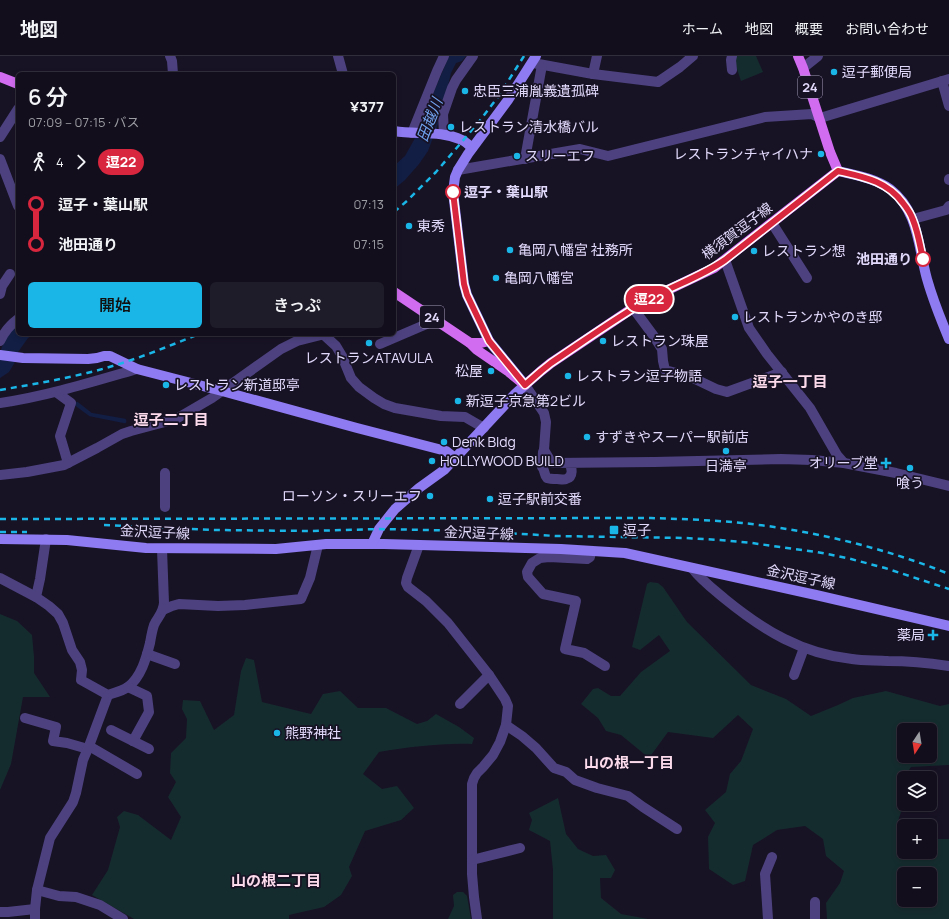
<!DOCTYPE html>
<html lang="ja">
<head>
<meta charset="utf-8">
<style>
	:root { --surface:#120e1c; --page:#1f1c29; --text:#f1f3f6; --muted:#9c9ca3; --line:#312e3b; --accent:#19b6e7 }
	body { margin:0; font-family:Manrope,"Noto Sans JP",sans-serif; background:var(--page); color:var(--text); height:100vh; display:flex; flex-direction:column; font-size:15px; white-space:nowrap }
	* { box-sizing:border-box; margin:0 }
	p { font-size:13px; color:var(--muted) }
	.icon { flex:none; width:22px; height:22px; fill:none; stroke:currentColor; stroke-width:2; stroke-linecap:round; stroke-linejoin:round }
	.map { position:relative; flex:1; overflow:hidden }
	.side { position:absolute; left:16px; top:16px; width:380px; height:264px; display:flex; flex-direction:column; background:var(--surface); border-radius:6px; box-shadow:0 2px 6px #0003,0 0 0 1px var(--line) }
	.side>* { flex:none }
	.badge { padding:0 8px; border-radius:13px; font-size:14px; line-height:26px }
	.needle { width:26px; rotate:192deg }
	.tools { position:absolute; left:897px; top:667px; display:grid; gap:8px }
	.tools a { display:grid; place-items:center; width:40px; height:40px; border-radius:6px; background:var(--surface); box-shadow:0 2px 6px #0003,0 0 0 1px var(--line); font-size:20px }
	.map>.badge { position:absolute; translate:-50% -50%; box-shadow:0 0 0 2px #fff }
	.legs { display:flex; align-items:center; gap:6px; height:44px; padding:0 12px; font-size:13px }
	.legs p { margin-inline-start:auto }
	.headline { display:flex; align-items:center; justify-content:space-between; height:68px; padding:0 12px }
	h1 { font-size:22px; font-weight:600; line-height:30px }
	.action { display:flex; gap:8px; margin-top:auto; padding:8px 12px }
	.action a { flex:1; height:46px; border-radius:6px; background:var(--accent); color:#111; font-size:16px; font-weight:600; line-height:46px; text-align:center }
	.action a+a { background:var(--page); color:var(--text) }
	ul { padding:0 12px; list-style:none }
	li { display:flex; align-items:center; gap:14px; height:40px; font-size:15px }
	li i { display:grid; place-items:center; width:6px; height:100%; margin:0 5px; background:currentColor }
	li i::after { content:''; width:10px; height:10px; margin:-5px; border:3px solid; border-radius:50%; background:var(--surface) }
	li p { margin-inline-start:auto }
	li:first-child i { background:linear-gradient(#0000 50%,currentColor 0) }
	li:last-child i { background:linear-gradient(currentColor 50%,#0000 0) }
	header { display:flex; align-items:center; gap:24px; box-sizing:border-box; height:56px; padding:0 20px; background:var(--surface); border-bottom:1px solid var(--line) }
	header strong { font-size:19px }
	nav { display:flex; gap:22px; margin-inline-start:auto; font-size:14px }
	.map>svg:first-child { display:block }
	.green { fill:#152c2e; fill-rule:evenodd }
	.water { fill:#121e44 }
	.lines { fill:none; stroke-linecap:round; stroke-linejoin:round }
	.stream { stroke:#121e44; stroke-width:2.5 }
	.street { stroke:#4d427f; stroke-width:10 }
	.secondary { stroke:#8e7af1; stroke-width:10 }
	.primary { stroke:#d16cf0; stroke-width:10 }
	.rail { stroke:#19b6e7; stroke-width:2.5; stroke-dasharray:6 5; stroke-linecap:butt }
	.line-1-casing { stroke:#fff; stroke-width:9 }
	.line-1 { stroke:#d7263d; stroke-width:6 }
	.poi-dot { fill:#19b6e7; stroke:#181225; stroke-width:1.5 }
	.stop-1-dot { fill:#fff; stroke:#d7263d; stroke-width:2 }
	.labels { text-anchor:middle; stroke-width:3.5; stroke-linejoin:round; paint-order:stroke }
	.shield { fill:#181225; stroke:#a59ebb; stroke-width:1 }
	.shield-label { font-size:13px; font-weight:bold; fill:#e2dafb }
	.poi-label { font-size:14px; fill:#e2dafb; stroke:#181225; text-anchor:start }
	.stop-label { font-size:14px; font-weight:bold; fill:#e2dafb; stroke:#181225; text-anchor:start }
	.street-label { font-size:14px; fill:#e2dafb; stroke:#181225 }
	.water-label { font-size:15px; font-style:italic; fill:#72a4f0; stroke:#181225 }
	.neighbourhood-label { font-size:15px; font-weight:bold; fill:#fbdbeb; stroke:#181225 }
</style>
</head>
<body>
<header>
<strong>地図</strong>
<nav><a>ホーム</a><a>地図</a><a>概要</a><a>お問い合わせ</a></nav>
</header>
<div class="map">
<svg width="949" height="863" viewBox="0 0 949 863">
	<rect width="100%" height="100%" fill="#181225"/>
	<g class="green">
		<path d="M736 0H756L763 16 741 25 735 7Z"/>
		<path d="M650 526 658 527 663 531 687 566 751 629 786 643 811 660 838 649 853 642 886 635 940 650 949 648V709L911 711 904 722V747L897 768 904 777V796H930V786L935 783H949V863H827L826 847 840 827 844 815 826 800 823 783 805 770 777 774 753 789 745 825 733 829 709 813 708 781 715 767 705 754 726 736 730 718 741 705 753 673 738 659 713 682 668 676 649 702 621 679 606 675 598 662 581 648 593 633 598 632 611 640H620L641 616 670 595 659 579 640 594 632 591 647 528ZM904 674H930V700H904ZM904 818H930V844H904Z"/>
		<path d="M0 558 17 565 32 579 34 601V617L50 641H23L11 708 0 734Z"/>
		<path d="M246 602 254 604 262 646 311 658 323 638 340 635 358 652H386L417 668 427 665 436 658 459 671 474 682 472 688C441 687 410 691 379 696L363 718 382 733 397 730 414 752 401 764 365 775 349 811 352 820 341 839 324 851 289 859V863H134L92 839 108 814 120 771 117 761 124 755 138 759 171 784 181 761 168 741 176 726 170 717 171 697 186 682 187 663 182 653 183 644 200 645 214 674 234 659 241 615Z"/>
		<path d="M558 742 566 778 578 793 593 800 606 799 615 814 611 822H600L601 842 621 858 648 863H553V814L550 785 529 774 532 764 529 757Z"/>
		<path d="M457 836H463L467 840 471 863H448L454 850 453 839Z"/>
	</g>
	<g class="water">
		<path d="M449 0H466L462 5 456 7 451 17 447 34 438 60V68L428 95 419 108 405 124 394 133V110L405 100 414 84 422 64Z"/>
		<path d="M18 269V278H35L28 282 18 296 15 306 9 316 0 322C0 315 0 307 0 299 1 289 9 275 18 269Z"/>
	</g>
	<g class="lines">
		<path class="stream" d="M77 347 91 358 125 364V366L90 359 75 348Z"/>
		<g class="street">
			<path d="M170 0 172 5 173 18"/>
			<path d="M338 0 343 18"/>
			<path d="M732 0 731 4 732 14"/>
			<path d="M533 7 593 18 658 26 680 11 693 0"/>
			<path d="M803 12 818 0"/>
			<path d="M593 18 597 0"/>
			<path d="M942 25 949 50"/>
			<path d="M412 77 437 15 444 0"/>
			<path d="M444 78 443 58 452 32 456 24 473 0"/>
			<path d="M0 81 18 53"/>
			<path d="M0 103 18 150"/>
			<path d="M525 103 542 9"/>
			<path d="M458 114 580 93 608 100 765 61 812 58 820 62 949 23"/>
			<path d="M949 123V124"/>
			<path d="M913 163 946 154 949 150"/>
			<path d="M772 167 807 222"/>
			<path d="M725 204 749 272 767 298 810 352 837 399 844 407"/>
			<path d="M0 238 2 230 10 218"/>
			<path d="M633 252 653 279 662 293 663 305 665 314 691 321 716 333 727 336 782 316"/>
			<path d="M324 279 336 290 342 300 351 322 359 331 374 342 384 348 395 352 441 360 465 361 484 372"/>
			<path d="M0 285C4 276 10 269 18 263"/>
			<path d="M380 288 436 264"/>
			<path d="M525 329 544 357 546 366 544 394"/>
			<path d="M56 336 71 347 60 380 68 407"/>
			<path d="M0 347C47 340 92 326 137 313"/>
			<path d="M569 407C572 411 574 421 566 423 564 424 559 423 557 423 554 423 550 423 547 422 544 419 545 414 542 411L543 396 544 394 550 404 553 407 654 406 781 403 812 404 844 407 896 417 949 430"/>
			<path d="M165 417V451"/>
			<path d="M0 419 27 416 64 409 97 392 122 378 131 375 176 363 212 342 281 293 297 285 325 278"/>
			<path d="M46 483 40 523 36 541 49 550 58 558 63 567 72 594 80 606 82 614 81 624 108 639C114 637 122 635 128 631 141 621 146 603 150 587 151 581 152 575 154 569 158 560 163 558 164 547L162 493"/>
			<path d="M419 489 407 522 406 527 408 531 426 545 448 567 489 619 505 643 508 650 506 669 500 686 493 699 483 711 477 717 474 722 472 728V818L474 841 477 863"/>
			<path d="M591 495 590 501 587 503 549 501 540 502 532 507 527 516 528 521 543 538 576 545 565 593 584 597 605 610"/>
			<path d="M692 512C701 524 713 533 725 543 763 574 802 598 852 603 864 605 876 604 888 605 909 605 929 607 949 610"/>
			<path d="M0 522 36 541"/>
			<path d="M163 554 172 550 179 548 218 550 245 549 301 543 310 522 318 489"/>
			<path d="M147 598 175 608"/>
			<path d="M794 619 804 592"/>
			<path d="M128 631 147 640 149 656 133 685"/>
			<path d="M460 648 489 619"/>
			<path d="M25 662 56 671 53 685 67 687 88 693"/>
			<path d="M506 669 522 680 536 692 554 712 566 716 575 724 597 732 628 740 643 751 677 773"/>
			<path d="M111 674 149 693"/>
			<path d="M89 690 137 718"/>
			<path d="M472 804 520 792"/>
			<path d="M37 834 59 840 76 841 100 849 123 863"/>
			<path d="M815 846V863"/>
			<path d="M0 856H8L35 853"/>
			<path d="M35 863V853L37 834 50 782 73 746 76 737 83 704 89 690 108 639"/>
			<path d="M768 863 765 818 772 801"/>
		</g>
		<g class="secondary">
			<path d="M394 75C417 79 440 74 462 84 466 86 469 89 472 92"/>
			<path d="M838 115C855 119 875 122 890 133 919 155 918 191 927 223 933 244 941 264 949 283"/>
			<path d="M0 299 23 302 88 303 97 302 104 300H110L137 313 222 335 357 372 446 395 455 402"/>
			<path d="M0 483 67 484 146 492 276 493 326 488H384L561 493 625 497 816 539 949 570"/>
			<path d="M372 488 379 473 395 453 419 432 444 414 515 338 525 329 489 285 467 239 464 228 453 136 455 121 458 114 468 98 508 44 536 0"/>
		</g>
		<g class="primary">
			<path d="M0 21 18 28"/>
			<path d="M394 236 470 287 477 294 509 316 525 329 541 315 551 307 633 252 651 242 714 212 838 115 830 96 803 12 798 0"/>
			<path d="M470 287H481L489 285"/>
		</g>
		<g class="rail">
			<path d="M394 156 408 144 436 116 478 67 498 41 524 0"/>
			<path d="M0 334C29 329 58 324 87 317 125 308 162 293 199 278"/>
			<path d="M0 463 651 462C681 463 712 464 742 467 811 474 885 492 949 518"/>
			<path d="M104 469 213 474 309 475 379 473 472 475 556 480 685 482 720 484 752 487 787 492 817 496 847 502 885 512 949 533"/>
			<path d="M0 476H27"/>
		</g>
	</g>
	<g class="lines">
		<g class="line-1-casing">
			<path id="line-1" d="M453 136 464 228 467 239 489 285 525 329 541 315 551 307C584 285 617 261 651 242 675 229 702 220 725 204L838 115C864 121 887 125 903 147 907 152 911 158 913 164 918 176 920 190 923 203"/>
		</g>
		<use href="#line-1" class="line-1"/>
	</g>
	<g class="poi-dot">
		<circle cx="834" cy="16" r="4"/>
		<circle cx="465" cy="35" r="4"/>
		<circle cx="451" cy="71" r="4"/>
		<circle cx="821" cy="98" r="4"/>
		<circle cx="517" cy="100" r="4"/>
		<circle cx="409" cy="170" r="4"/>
		<circle cx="510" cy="194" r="4"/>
		<circle cx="754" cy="195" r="4"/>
		<circle cx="496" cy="222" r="4"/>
		<circle cx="735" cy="261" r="4"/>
		<circle cx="603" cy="285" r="4"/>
		<circle cx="369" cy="287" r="4"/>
		<circle cx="491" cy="315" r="4"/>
		<circle cx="568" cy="320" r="4"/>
		<circle cx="166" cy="329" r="4"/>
		<circle cx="458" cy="345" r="4"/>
		<circle cx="587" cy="381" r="4"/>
		<circle cx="444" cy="386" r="4"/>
		<circle cx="726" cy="395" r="4"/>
		<circle cx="432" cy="405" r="4"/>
		<path d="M884 401h4v4h4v4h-4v4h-4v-4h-4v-4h4z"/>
		<circle cx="910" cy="412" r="4"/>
		<circle cx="430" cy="440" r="4"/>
		<circle cx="490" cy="443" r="4"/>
		<rect x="609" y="469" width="10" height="10" rx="2"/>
		<path d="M931 573h4v4h4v4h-4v4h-4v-4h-4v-4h4z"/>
		<circle cx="277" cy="677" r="4"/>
	</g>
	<g class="stop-1-dot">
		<circle cx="453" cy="136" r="7"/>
		<circle cx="923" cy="203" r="7"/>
	</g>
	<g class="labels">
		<g class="shield">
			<rect x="798" y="20" width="24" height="22" rx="3"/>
			<rect x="420" y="250" width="24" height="22" rx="3"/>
		</g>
		<g class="shield-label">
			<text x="810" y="36">24</text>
			<text x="432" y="266">24</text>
		</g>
		<g class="poi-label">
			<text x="842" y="21">逗子郵便局</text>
			<text x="473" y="40">忠臣三浦胤義遺孤碑</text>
			<text x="459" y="76">レストラン清水橋バル</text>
			<text x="813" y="103" text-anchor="end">レストランチャイハナ</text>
			<text x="525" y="105">スリーエフ</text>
			<text x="417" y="175">東秀</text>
			<text x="518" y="199">亀岡八幡宮 社務所</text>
			<text x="762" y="200">レストラン想</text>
			<text x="504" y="227">亀岡八幡宮</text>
			<text x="743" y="266">レストランかやのき邸</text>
			<text x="611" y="290">レストラン珠屋</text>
			<text x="369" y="307" text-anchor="middle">レストランATAVULA</text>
			<text x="483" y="320" text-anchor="end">松屋</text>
			<text x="576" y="325">レストラン逗子物語</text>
			<text x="174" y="334">レストラン新道邸亭</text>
			<text x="466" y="350">新逗子京急第2ビル</text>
			<text x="595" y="386">すずきやスーパー駅前店</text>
			<text x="452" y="391">Denk Bldg</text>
			<text x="440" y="410">HOLLYWOOD BUILD</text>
			<text x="878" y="412" text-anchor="end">オリーブ堂</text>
			<text x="726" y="415" text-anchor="middle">日満亭</text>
			<text x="910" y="432" text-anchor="middle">喰う</text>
			<text x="422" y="445" text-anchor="end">ローソン・スリーエフ</text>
			<text x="498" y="448">逗子駅前交番</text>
			<text x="623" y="479">逗子</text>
			<text x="925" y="584" text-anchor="end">薬局</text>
			<text x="285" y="682">熊野神社</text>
		</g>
		<g class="stop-label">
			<text x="464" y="141">逗子・葉山駅</text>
			<text x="912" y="208" text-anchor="end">池田通り</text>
		</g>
		<g class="street-label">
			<text transform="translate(737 175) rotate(-37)" y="5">横須賀逗子線</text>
			<text transform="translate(155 476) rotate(3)" y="5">金沢逗子線</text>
			<text transform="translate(479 477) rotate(2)" y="5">金沢逗子線</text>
			<text transform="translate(801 521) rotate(12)" y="5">金沢逗子線</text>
		</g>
		<g class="water-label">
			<text transform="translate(430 64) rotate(-69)" y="5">田越川</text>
		</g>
		<g class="neighbourhood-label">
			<text x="790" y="331">逗子一丁目</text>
			<text x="171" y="369">逗子二丁目</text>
			<text x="629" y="712">山の根一丁目</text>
			<text x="276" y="830">山の根二丁目</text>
		</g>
	</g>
</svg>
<div class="tools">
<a><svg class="needle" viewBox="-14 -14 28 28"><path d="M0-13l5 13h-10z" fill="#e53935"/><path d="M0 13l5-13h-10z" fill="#9c9ca3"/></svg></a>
<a><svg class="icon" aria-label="layers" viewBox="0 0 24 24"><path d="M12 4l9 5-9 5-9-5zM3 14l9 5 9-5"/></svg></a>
<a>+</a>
<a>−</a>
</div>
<b class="badge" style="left:649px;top:243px;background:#d7263d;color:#fff">逗22</b>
<section class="side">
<div class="headline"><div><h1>6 分</h1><p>07:09 – 07:15 · バス</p></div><b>¥377</b></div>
<div class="legs"><svg class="icon" aria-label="walk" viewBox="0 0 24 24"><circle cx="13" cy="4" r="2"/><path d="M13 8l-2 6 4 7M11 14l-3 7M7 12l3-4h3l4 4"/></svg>4<svg class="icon" aria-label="forward" viewBox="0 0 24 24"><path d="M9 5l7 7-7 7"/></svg><b class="badge" style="background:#d7263d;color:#fff">逗22</b></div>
<ul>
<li><i style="color:#d7263d"></i><b>逗子・葉山駅</b><p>07:13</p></li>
<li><i style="color:#d7263d"></i><b>池田通り</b><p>07:15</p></li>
</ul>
<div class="action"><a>開始</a><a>きっぷ</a></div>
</section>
</div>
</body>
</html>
